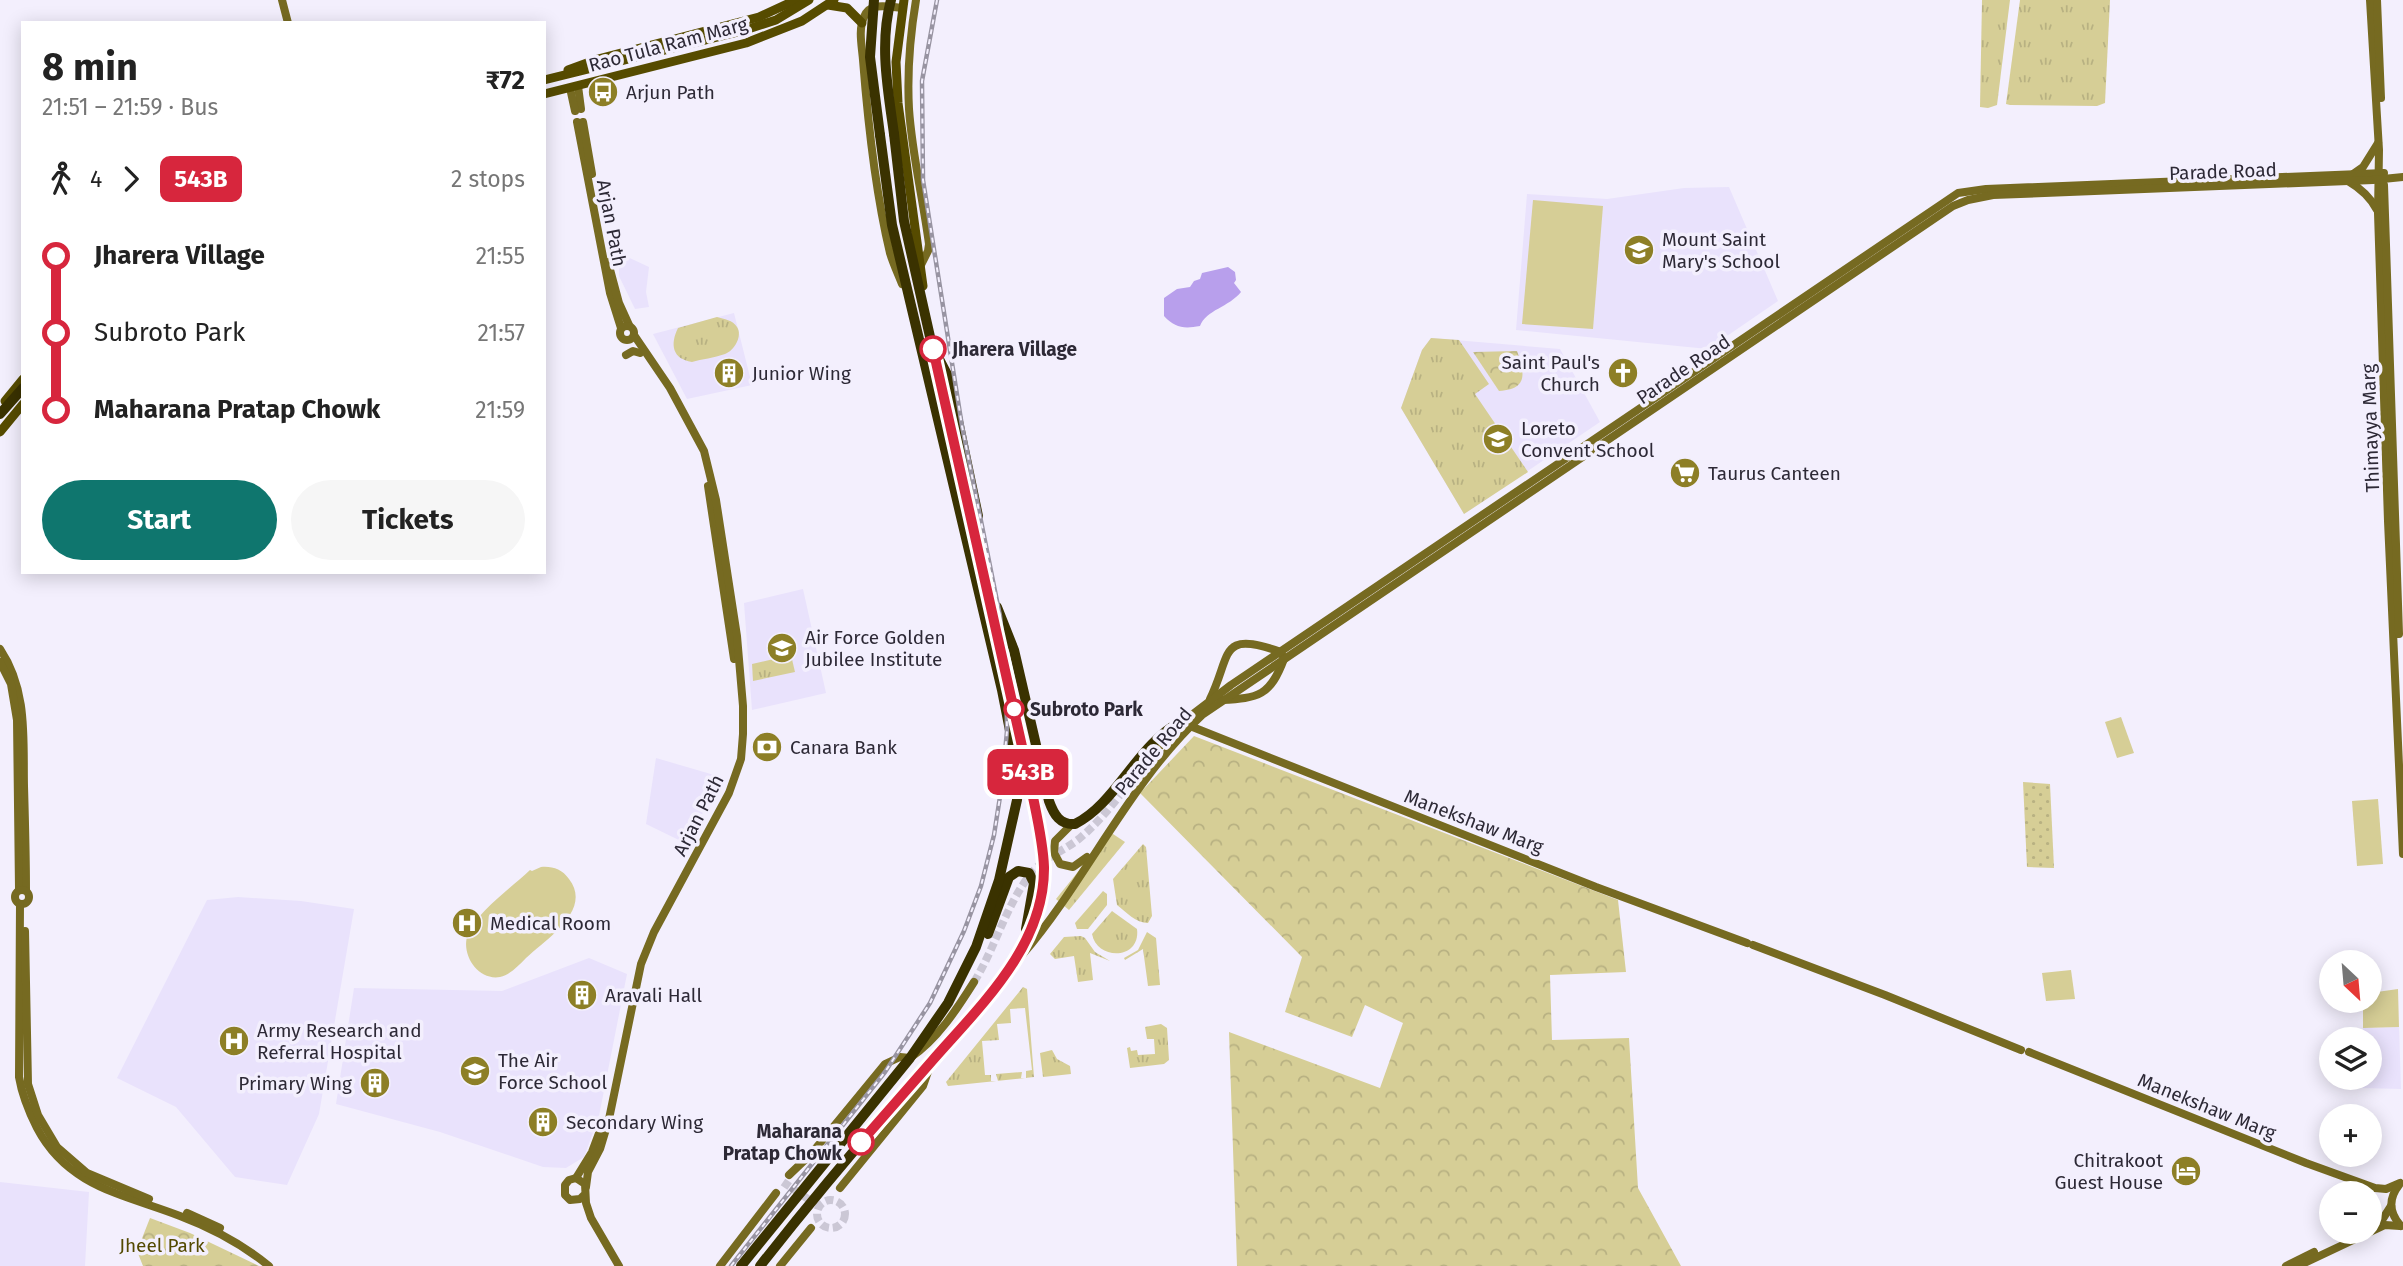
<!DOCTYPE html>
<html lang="en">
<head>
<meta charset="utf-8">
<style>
	:root { --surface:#fff; --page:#f6f6f6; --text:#222; --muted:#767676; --accent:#0f766e }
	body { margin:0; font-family:"Fira Sans",sans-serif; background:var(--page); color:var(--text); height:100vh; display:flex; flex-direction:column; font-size:26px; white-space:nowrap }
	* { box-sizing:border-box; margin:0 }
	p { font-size:23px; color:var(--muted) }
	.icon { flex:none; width:38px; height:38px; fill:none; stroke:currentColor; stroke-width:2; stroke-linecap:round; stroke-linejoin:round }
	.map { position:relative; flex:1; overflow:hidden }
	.drawer { position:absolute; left:21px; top:21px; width:525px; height:553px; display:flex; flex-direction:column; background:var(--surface); border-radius:0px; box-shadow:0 4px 18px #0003 }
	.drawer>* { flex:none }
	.badge { padding:0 14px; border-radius:10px; font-size:24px; line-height:46px }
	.needle { width:46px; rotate:154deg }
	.fabs { position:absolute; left:2319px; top:950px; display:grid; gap:14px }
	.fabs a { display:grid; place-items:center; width:63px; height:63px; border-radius:50%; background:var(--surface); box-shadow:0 4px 18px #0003; font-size:35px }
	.map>.badge { position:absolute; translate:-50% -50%; box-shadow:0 0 0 4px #fff }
	.legs { display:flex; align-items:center; gap:10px; height:77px; padding:0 21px; font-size:23px }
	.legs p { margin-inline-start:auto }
	.headline { display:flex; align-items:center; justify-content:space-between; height:119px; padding:0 21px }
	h1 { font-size:38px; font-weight:700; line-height:52px }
	.primary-button { display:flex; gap:14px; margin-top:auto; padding:14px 21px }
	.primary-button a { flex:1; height:80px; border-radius:42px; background:var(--accent); color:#fff; font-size:28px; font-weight:700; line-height:80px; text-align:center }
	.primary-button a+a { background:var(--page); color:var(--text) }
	ul { padding:0 21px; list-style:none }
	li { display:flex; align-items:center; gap:24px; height:77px; font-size:26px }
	li i { display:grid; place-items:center; width:10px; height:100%; margin:0 9px; background:currentColor }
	li i::after { content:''; width:18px; height:18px; margin:-9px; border:5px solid; border-radius:50%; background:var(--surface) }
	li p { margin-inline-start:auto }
	li:first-child i { background:linear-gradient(#0000 50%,currentColor 0) }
	li:last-child i { background:linear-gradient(currentColor 50%,#0000 0) }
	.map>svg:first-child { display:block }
	.built { fill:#e9e2fc }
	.grass { fill:url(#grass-tufts); fill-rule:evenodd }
	.forest { fill:url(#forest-crowns) }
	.garden { fill:url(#garden-dots) }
	.pitch { fill:#d6ce96 }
	.water { fill:#b89fec }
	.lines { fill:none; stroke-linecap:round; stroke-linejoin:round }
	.secondary-tunnel { stroke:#cbc7d5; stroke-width:8; stroke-dasharray:8 4; stroke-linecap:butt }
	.secondary { stroke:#766a21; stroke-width:8 }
	.primary { stroke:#564b00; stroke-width:9 }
	.highway { stroke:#3a3200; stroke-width:10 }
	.rail-casing { stroke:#9894a2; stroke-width:4.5 }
	.rail { stroke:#f3effd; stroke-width:2; stroke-dasharray:5; stroke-linecap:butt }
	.highway-bridge { stroke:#3a3200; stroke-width:10 }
	.line-1-casing { stroke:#fff; stroke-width:16 }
	.line-1 { stroke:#d7263d; stroke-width:10 }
	.stop-1-dot { fill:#fff; stroke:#d7263d; stroke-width:3.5 }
	.labels { text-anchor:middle; stroke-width:7; stroke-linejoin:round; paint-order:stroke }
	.street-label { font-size:19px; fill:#2d2936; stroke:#f3effd }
	.poi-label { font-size:19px; fill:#2d2936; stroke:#f3effd; text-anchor:start }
	.stop-label { font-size:19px; font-weight:bold; fill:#2d2936; stroke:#f3effd; text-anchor:start }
	.park-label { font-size:19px; fill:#534900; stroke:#f3effd }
</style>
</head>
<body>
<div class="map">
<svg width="2403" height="1266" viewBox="0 0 2403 1266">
	<defs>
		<pattern id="grass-tufts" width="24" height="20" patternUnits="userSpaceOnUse" patternTransform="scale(1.75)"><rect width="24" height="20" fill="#d6ce96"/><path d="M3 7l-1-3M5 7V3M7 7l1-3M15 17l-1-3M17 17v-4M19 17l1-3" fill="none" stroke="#b8b182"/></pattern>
		<pattern id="forest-crowns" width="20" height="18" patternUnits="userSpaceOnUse" patternTransform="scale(1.75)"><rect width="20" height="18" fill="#d6ce96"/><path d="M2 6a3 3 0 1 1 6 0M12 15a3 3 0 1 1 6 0" fill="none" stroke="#b8b182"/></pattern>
		<pattern id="garden-dots" width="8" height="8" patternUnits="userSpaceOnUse" patternTransform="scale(1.75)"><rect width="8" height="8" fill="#d6ce96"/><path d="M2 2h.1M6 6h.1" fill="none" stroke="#b8b182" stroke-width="1.8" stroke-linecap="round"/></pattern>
	</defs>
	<rect width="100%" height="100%" fill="#f3effd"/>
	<g class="built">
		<path d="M1729 187 1778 301 1708 349 1516 330 1527 194 1607 199 1684 188Z"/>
		<path d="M619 253 649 267 646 292 649 307 635 309 619 276Z"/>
		<path d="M734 313 752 385 687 399 653 334Z"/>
		<path d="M1431 338 1560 349 1600 422 1464 514 1401 408 1422 350Z"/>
		<path d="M803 589 826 693 752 710 744 603Z"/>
		<path d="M656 758 721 777 687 844 646 824Z"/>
		<path d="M238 897 301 901 354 909 319 1114 287 1185 235 1177 176 1107 117 1078 207 900Z"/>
		<path d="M589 958 627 974 599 1116 584 1157 566 1168 543 1167 440 1132 336 1104 354 988 502 991Z"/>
		<path d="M2399 1027 2401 1089 2362 1088V1078H2370V1040L2363 1039V1028Z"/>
		<path d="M0 1182 89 1192 85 1266H0Z"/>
	</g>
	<g class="grass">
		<path d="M1982 0H2010L1997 105 1988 108 1980 107Z"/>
		<path d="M2020 0H2110L2105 103 2097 106 2010 105 2006 104Z"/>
		<path d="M717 317C724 319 733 320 737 327 743 336 734 351 725 354 714 358 702 359 692 362 672 359 670 344 678 328Z"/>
		<path d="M1431 338 1459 340 1489 384 1475 394 1528 472 1464 514 1401 408 1422 350Z"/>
		<path d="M791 655 795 672 753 681 752 664Z"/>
		<path d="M1110 832 1125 842 1069 910 1056 899Z"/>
		<path d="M1143 844 1146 847 1152 916 1148 923C1136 923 1126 912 1117 905L1113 879Z"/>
		<path d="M1103 891 1107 894V905L1088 929H1077L1075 923Z"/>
		<path d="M1112 911 1137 929C1141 960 1097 961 1092 934Z"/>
		<path d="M1147 932 1156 938 1160 985 1148 986 1143 949 1125 960 1124 958 1138 950Z"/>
		<path d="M1081 936 1085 938 1095 952 1110 961 1090 953 1093 980 1078 982 1074 956 1055 959 1050 954 1064 937Z"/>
		<path d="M1023 987 1027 989 1034 1077 948 1086 946 1082ZM1025 1008 1032 1070 1026 1071V1078H1021L1022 1072 996 1074 998 1081H991V1075H985L982 1041 999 1040 997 1024 1011 1023 1010 1009Z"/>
		<path d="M1161 1024 1167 1028 1169 1060 1164 1064 1130 1068 1127 1048 1130 1047 1131 1051 1137 1050 1138 1055 1155 1054 1154 1039H1147L1145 1027Z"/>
		<path d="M1052 1050 1057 1059 1070 1066 1071 1074 1043 1077 1040 1053Z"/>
	</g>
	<g class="forest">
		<path d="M1517 351C1525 374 1528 389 1499 391L1473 352Z"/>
		<path d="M1194 736 1618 900 1626 972 1550 975 1552 1040 1629 1038 1638 1188 1681 1266H1237L1229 1032 1380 1088 1403 1023 1365 1005 1352 1037 1285 1012 1302 957 1140 793Z"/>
		<path d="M150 1218 190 1233 259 1266H143L137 1251Z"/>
	</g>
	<path class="garden" d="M2023 782 2050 784 2054 868 2027 867Z"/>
	<g class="pitch">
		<path d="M1533 200 1603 206 1593 329 1522 324Z"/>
		<path d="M2121 717 2134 753 2117 758 2105 722Z"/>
		<path d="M2378 799 2383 864 2357 866 2352 801Z"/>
		<path d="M541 867C552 866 562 869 569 879 593 910 546 939 526 958 518 966 511 974 500 977 478 981 460 954 468 934 479 910 510 889 530 870L532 871Z"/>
		<path d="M2071 970 2075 999 2046 1001 2042 973Z"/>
		<path d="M2398 989 2399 1027 2363 1028V1001H2370V993Z"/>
	</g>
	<path class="water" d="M1228 267 1235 272 1236 280 1234 283 1241 292C1229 307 1206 310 1200 326 1184 329 1175 328 1164 316V298L1177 289 1190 287 1194 281 1200 279 1202 273Z"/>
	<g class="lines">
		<g class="secondary-tunnel">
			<path d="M974 982C995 948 1005 908 1029 876 1042 858 1063 852 1080 838 1104 818 1122 792 1141 769"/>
			<path d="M783 1182 814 1203"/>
			<circle cx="831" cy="1214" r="14"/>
		</g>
		<g class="secondary">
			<path d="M282 0 288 23"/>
			<path d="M916 0C910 36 907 72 909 109 912 154 923 199 929 244L928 251 921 265"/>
			<path d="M2370 0 2379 150 2378 213 2388 521 2403 854"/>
			<path d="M2377 0 2381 98"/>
			<path d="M578 86 581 109"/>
			<path d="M570 88 575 111"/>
			<path d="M577 122 610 293 621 328"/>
			<path d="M583 122 592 174"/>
			<path d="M2353 174 2363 167 2378 143"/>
			<path d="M2348 181C2360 188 2371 198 2377 210"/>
			<path d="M2384 185 2399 634"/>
			<path d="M608 262 619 303 629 325"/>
			<path d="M902 284C898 274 893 263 890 253 875 191 868 124 863 60 862 47 858 29 864 17 870 1 890 7 903 8"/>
			<circle cx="627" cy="333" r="7"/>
			<path d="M626 355 633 351 640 353"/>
			<path d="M708 486 734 659"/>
			<path d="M0 649C28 691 23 738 24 786 25 821 26 856 26 890"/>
			<path d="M0 662 11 684 17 720 19 889"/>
			<path d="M1210 699C1232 654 1218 630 1281 652L1284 659C1270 696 1259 698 1221 700"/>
			<path d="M1180 724 1231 685 1958 193 1986 189 2384 173"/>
			<path d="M1190 726 1596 887 1747 943"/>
			<path d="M1141 769 1171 733"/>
			<path d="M1072 824 1055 841 1054 853 1060 864 1073 867 1087 857"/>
			<circle cx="22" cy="897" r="7"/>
			<path d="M20 904 19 1077C22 1095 29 1112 37 1128 68 1187 123 1194 180 1216 212 1228 242 1244 269 1266"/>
			<path d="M25 931 28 1084 38 1115 57 1147 87 1173 149 1199"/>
			<path d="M1753 945 1885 995 2021 1050"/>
			<path d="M1023 954C1087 879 1129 783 1202 715L1953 206 1968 200 1993 195 2373 180 2403 177"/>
			<path d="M2029 1052 2306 1163 2375 1188 2386 1189 2400 1183"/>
			<path d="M789 1175 811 1154 885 1064 900 1057 910 1058C937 1040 957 1009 974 982"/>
			<path d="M576 1178 592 1152 601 1128"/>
			<path d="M2399 1185C2388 1199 2389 1213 2401 1226"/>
			<path d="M586 1187 588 1172 600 1149 609 1119 641 964 654 932 729 793 741 759 743 734V706L737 636 716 500 704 451 670 388 634 335"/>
			<path d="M840 1188 923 1086 930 1066"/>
			<path d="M585 1194 580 1199 570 1200 565 1195V1185L569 1180 576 1178 585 1184 586 1203 591 1218 619 1266"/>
			<path d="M187 1213 220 1228"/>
			<path d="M2370 1226 2382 1220 2391 1206"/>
			<path d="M720 1266 776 1193"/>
			<path d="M780 1266 811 1228"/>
			<path d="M2286 1266 2314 1252"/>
			<path d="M2298 1266 2385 1225 2400 1226"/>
		</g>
		<g class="primary">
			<path d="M904 0 896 62 898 103 923 286"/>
			<path d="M828 5 847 8 862 23"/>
			<path d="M568 70 598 59 759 17 796 0"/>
			<path d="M544 80 742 31 776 20 809 0"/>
			<path d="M544 94 746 43 802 21 834 0"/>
			<path d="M5 401 23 379"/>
			<path d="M0 432 23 404"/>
		</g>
		<g class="highway">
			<path d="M939 359 949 378 978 516"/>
			<path d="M0 414 23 388"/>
			<path d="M997 607 1014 650 1049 801C1054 815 1060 825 1075 824 1117 803 1137 744 1182 721"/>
			<path d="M988 934 1009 877 1018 871 1029 873 1034 883 1026 929"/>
			<path d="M741 1266 910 1058 948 1003 976 947 999 880 1017 800 1018 785 1015 756 1002 690 892 225 880 135"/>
			<path d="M760 1266C804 1210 849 1156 895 1103 939 1053 1025 971 1039 908 1048 865 1037 824 1030 782L904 221 894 134"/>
		</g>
		<g class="rail-casing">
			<path id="rail" d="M731 1266 885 1072 930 1003 964 931 981 886 994 835 1002 784 1007 731 1006 677 1000 616 962 426 923 180 922 81 937 0"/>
		</g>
		<use href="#rail" class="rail"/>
		<g class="highway-bridge">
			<path d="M874 0 870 57 880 135"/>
			<path d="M891 0C879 44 888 90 894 134"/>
		</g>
	</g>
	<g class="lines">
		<g class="line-1-casing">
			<path id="line-1" d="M861 1142C885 1115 908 1088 932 1061 980 1006 1045 946 1044 867 1043 839 1035 809 1030 782L933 349"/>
		</g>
		<use href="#line-1" class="line-1"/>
	</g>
	<defs>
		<g id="bus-disc" transform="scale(1.575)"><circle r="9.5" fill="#8d7f26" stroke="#f3effd"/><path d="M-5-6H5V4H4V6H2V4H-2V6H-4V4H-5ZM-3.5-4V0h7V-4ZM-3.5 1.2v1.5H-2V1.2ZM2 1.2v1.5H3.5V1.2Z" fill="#fff"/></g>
		<g id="school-disc" transform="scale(1.575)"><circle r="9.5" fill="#8d7f26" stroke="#f3effd"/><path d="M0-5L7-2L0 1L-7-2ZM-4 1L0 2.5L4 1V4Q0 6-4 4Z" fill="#fff"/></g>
		<g id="building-disc" transform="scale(1.575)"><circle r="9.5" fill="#8d7f26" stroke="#f3effd"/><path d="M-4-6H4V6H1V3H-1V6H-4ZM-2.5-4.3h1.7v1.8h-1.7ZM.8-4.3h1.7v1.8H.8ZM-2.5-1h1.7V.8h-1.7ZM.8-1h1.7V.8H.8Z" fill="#fff"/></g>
		<g id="church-disc" transform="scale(1.575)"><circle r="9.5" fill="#8d7f26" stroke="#f3effd"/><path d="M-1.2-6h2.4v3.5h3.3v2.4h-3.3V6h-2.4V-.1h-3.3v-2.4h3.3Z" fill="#fff"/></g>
		<g id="supermarket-disc" transform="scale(1.575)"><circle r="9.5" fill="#8d7f26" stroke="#f3effd"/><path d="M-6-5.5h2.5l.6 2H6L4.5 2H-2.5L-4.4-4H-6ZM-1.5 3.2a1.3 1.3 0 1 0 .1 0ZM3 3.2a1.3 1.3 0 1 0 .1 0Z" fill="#fff"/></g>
		<g id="bank-disc" transform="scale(1.575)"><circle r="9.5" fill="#8d7f26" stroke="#f3effd"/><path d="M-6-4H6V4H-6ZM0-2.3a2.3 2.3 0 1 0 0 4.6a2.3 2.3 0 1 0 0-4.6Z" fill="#fff"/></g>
		<g id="hospital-disc" transform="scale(1.575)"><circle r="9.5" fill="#8d7f26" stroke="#f3effd"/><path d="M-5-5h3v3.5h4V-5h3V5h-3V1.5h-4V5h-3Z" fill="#fff"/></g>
		<g id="hotel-disc" transform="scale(1.575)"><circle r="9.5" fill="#8d7f26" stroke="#f3effd"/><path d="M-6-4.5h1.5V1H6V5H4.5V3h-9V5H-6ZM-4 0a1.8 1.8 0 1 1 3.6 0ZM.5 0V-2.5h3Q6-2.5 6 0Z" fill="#fff"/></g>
	</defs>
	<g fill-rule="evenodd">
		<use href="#bus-disc" x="603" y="92"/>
		<use href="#school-disc" x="1639" y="250"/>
		<use href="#building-disc" x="729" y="373"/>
		<use href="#church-disc" x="1623" y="373"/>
		<use href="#school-disc" x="1498" y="439"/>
		<use href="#supermarket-disc" x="1685" y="473"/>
		<use href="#school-disc" x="782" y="648"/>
		<use href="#bank-disc" x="767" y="747"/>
		<use href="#hospital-disc" x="467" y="923"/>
		<use href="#building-disc" x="582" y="995"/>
		<use href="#hospital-disc" x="234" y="1041"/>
		<use href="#school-disc" x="475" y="1071"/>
		<use href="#building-disc" x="375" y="1083"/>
		<use href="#building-disc" x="543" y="1122"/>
		<use href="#hotel-disc" x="2186" y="1171"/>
	</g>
	<g class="stop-1-dot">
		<circle cx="933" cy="349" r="12"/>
		<circle cx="1014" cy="709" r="9"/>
		<circle cx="861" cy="1142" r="12"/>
	</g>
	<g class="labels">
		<g class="street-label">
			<text transform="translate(668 44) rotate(-15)" y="7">Rao Tula Ram Marg</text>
			<text transform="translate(2223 171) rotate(-2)" y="7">Parade Road</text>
			<text transform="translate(612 223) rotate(79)" y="7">Arjan Path</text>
			<text transform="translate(1683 369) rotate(-34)" y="7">Parade Road</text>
			<text transform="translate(2370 428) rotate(-92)" y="7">Thimayya Marg</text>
			<text transform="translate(1153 751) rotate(-50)" y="7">Parade Road</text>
			<text transform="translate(698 815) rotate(-63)" y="7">Arjan Path</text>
			<text transform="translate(1474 821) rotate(21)" y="7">Manekshaw Marg</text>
			<text transform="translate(2207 1106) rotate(22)" y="7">Manekshaw Marg</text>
		</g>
		<g class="poi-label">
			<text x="626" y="99">Arjun Path</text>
			<text x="1662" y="246">Mount Saint<tspan x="1662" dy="22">Mary's School</tspan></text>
			<text x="1600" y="369" text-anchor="end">Saint Paul's<tspan x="1600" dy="22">Church</tspan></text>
			<text x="752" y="380">Junior Wing</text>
			<text x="1521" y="435">Loreto<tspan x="1521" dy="22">Convent School</tspan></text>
			<text x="1708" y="480">Taurus Canteen</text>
			<text x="805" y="644">Air Force Golden<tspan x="805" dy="22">Jubilee Institute</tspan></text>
			<text x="790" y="754">Canara Bank</text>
			<text x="490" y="930">Medical Room</text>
			<text x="605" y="1002">Aravali Hall</text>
			<text x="257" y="1037">Army Research and<tspan x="257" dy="22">Referral Hospital</tspan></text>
			<text x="498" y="1067">The Air<tspan x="498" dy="22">Force School</tspan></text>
			<text x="352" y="1090" text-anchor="end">Primary Wing</text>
			<text x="566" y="1129">Secondary Wing</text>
			<text x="2163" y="1167" text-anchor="end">Chitrakoot<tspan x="2163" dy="22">Guest House</tspan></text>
		</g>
		<g class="stop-label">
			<text x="952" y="356">Jharera Village</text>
			<text x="1030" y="716">Subroto Park</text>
			<text x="842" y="1138" text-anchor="end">Maharana<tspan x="842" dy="22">Pratap Chowk</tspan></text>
		</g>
		<g class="park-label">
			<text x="162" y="1252">Jheel Park</text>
		</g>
	</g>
</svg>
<div class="fabs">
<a><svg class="needle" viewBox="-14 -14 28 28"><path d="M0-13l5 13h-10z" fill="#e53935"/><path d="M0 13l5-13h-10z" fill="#767676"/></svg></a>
<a><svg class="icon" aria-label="layers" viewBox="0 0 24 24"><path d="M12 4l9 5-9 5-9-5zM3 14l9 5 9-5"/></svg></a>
<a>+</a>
<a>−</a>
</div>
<b class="badge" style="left:1028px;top:772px;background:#d7263d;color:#fff">543B</b>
<section class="drawer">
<div class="headline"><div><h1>8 min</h1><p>21:51 – 21:59 · Bus</p></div><b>₹72</b></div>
<div class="legs"><svg class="icon" aria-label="walk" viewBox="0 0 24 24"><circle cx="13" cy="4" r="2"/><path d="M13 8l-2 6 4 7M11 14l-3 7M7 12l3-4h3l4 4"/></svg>4<svg class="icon" aria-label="forward" viewBox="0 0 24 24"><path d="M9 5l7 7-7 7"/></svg><b class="badge" style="background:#d7263d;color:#fff">543B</b><p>2 stops</p></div>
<ul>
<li><i style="color:#d7263d"></i><b>Jharera Village</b><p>21:55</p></li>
<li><i style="color:#d7263d"></i><span>Subroto Park</span><p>21:57</p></li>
<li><i style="color:#d7263d"></i><b>Maharana Pratap Chowk</b><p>21:59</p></li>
</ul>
<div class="primary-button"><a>Start</a><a>Tickets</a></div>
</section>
</div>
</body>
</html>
